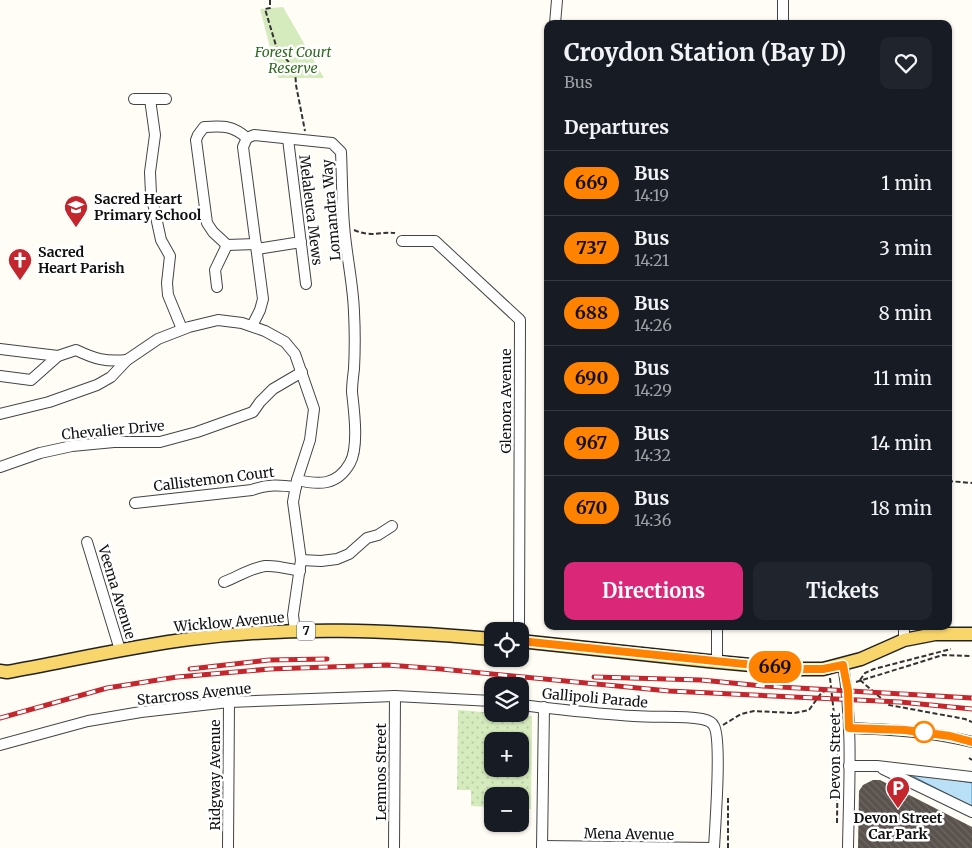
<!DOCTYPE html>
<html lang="en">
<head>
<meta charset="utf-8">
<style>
	:root { --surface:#171b24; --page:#20242c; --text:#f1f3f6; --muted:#9ea1a6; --line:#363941; --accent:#db2777 }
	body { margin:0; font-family:Merriweather,serif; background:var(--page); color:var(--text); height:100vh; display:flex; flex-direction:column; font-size:19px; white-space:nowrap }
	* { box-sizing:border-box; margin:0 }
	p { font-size:16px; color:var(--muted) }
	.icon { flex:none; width:28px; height:28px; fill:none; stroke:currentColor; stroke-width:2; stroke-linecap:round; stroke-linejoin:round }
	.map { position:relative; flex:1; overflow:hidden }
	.details { position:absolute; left:544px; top:20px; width:408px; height:610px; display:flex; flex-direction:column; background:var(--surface); border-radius:10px; box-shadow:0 1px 4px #0004 }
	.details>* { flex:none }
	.badge { padding:0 10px; border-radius:16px; font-size:18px; line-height:32px }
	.buttons { position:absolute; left:484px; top:622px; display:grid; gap:10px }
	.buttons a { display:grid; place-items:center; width:45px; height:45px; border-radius:10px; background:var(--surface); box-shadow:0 1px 4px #0004; font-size:25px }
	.map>.badge { position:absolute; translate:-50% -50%; box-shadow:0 0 0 2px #fff }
	h2 { padding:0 20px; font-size:19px; line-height:45px }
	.round { display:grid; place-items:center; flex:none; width:52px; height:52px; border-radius:10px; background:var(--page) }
	.head { display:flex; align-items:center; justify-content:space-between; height:85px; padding:0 20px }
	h1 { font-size:24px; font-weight:700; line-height:38px }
	.button { display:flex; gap:10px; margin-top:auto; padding:10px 20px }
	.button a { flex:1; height:58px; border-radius:10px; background:var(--accent); color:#fff; font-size:20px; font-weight:700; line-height:58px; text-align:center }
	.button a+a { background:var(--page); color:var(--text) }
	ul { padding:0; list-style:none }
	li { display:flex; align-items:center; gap:15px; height:65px; padding:0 20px; border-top:1px solid var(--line) }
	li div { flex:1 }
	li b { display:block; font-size:19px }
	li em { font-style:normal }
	li .badge { min-width:55px; font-weight:700; text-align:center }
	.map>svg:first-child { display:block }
	.grass { fill:url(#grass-dots); fill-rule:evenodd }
	.park { fill:#d5ebbd }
	.water { fill:#b9e0f7; stroke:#3f96cf }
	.building { fill:url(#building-back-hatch) }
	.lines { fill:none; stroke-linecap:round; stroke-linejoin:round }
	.minor-casing { stroke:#444; stroke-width:12 }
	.major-casing { stroke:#222; stroke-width:15 }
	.path { stroke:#333; stroke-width:2; stroke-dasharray:5 2.5; stroke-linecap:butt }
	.minor { stroke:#fff; stroke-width:10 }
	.major { stroke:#f9d66b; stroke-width:12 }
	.rail-casing { stroke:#c4262e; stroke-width:5 }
	.rail { stroke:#fff; stroke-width:3; stroke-dasharray:9; stroke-linecap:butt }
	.line-casing { stroke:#fff; stroke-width:11 }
	.line { stroke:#ff8200; stroke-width:8 }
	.stop-dot { fill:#fff; stroke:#ff8200; stroke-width:2.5 }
	.labels { text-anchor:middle; stroke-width:5; stroke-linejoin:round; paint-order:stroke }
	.shield { fill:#fff; stroke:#585858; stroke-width:1 }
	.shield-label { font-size:12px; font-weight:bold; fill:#111 }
	.park-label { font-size:14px; font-style:italic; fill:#2f6b1f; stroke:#fff }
	.poi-label { font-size:14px; font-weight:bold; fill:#111; stroke:#fff; text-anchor:start }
	.street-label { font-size:14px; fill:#111; stroke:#fff }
</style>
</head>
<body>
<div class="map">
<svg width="972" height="848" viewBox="0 0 972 848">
	<defs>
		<pattern id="grass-dots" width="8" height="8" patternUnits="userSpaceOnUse" patternTransform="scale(1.25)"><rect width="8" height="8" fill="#d5ebbd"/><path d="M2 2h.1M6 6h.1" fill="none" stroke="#b6c8a1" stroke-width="1.8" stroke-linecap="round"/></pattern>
		<pattern id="building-back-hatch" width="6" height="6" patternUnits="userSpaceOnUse" patternTransform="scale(1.25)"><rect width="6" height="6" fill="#5a524d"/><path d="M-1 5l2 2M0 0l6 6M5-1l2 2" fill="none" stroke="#6d6662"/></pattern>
	</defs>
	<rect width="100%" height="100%" fill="#fffdf5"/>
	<path class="grass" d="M458 710 532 716 531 809H520V796H492V807L471 806V790H457ZM492 741H520V769H492Z"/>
	<path class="park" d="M283 7 324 78H278L260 9Z"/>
	<path class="water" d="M903 771 972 783V807Z"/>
	<path class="building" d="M873 780H880L972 827V848H858L859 791 863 785Z"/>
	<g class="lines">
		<g class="minor-casing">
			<g id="minor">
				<path d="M783 0V24"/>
				<path d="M555 24 557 0"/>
				<path d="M134 99H166"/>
				<path d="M150 99 155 135 150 172 151 194 161 240 170 256 167 283 168 295 182 329"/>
				<path d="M247 138C232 125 223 126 204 127L198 135 196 140 207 223 213 232 227 245 256 244"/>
				<path d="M288 139 306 284"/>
				<path d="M402 241H435L520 320 519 631"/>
				<path d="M257 249 301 242"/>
				<path d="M217 287 215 270 227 245"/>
				<path d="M252 326 260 310 263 299 243 147 247 138 254 135 332 143 341 152C342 176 342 201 344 225 346 254 353 282 354 312 355 331 355 350 354 369 353 377 352 384 352 392 354 410 359 447 350 463 337 486 319 485 297 480"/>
				<path d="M0 349 58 356 76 350C95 359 105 362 127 360"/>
				<path d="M0 376 31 380 58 356"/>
				<path d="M0 414 49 402 97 385 111 377 127 360 158 339 189 327 218 320 242 323 265 331 285 342 295 354 314 409 310 440 297 480 293 502 301 560 293 615 295 631"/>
				<path d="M0 467 40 453 72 446 114 442H160L197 432 253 412 260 402 273 389 302 372"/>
				<path d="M135 503 252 490C267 484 280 485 296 487"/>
				<path d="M87 542 120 650"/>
				<path d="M301 560 321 561 337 559 349 554 367 538 378 535 392 526"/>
				<path d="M224 582C237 577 251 568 265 566 276 565 289 569 300 571"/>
				<path d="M904 626V640"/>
				<path d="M717 662V626"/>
				<path d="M843 665C853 725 849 787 848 848"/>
				<path d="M520 705C558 709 596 714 634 716 657 718 679 715 702 719 707 720 712 722 714 726 722 740 715 827 714 848L542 846"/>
				<path d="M849 728C893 730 928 731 972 742"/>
				<path d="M0 745 88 721 141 712 229 702 395 696 492 701"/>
				<path d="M849 766H877L972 777"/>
				<path d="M883 769 972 812"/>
				<path d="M228 848 229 702"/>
				<path d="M394 848 395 696"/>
				<path d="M542 848 544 707"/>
			</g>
		</g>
		<g class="major-casing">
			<g id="major">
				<path d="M520 641 708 661 794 669H823L861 659 904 640 935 634H972"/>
				<path d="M0 671 7 672C68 661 128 647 190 639 292 626 390 630 492 639"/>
			</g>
		</g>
		<g class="path">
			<path d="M270 0V8L265 9 277 49 295 69 296 85 305 131"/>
			<path d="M354 230C372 238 381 231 395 233"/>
			<path d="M948 481 972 483"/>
			<path d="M830 678 834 714 838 725"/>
			<path d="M860 680 889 705 965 719 972 722"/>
			<path d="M860 680 865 673 874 669 951 649"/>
			<path d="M856 682 943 655 972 656"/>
			<path d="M723 725 741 714 754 711 794 713 809 710 822 692 835 689"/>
			<path d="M969 758 972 760"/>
			<path d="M837 823 838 745"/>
			<path d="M728 848V798"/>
		</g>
		<use href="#minor" class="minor"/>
		<use href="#major" class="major"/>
		<g class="rail-casing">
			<g id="rail">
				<path d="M190 669 269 660 327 659"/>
				<path d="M594 677 701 680 763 686 972 698"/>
				<path d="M0 718 107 688 177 677 270 669 387 665 441 669 669 691 900 702 972 709"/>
			</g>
		</g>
		<use href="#rail" class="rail"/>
	</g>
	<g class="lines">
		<g class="line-casing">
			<path id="line" d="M520 641 794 669H823L843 665 848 691 849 728 905 730 950 736 972 742"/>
		</g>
		<use href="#line" class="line"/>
	</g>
	<defs>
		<g id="school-pin" transform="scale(1.25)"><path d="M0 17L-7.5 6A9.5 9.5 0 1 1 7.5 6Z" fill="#c4262e" stroke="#fff"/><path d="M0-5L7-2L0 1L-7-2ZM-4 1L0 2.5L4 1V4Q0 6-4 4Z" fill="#fff"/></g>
		<g id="church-pin" transform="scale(1.25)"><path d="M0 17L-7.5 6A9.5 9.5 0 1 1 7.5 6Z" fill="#c4262e" stroke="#fff"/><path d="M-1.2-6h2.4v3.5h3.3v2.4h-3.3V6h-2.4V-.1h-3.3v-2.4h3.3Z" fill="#fff"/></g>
		<g id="parking-pin" transform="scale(1.25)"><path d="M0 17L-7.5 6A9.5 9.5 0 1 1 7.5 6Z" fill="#c4262e" stroke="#fff"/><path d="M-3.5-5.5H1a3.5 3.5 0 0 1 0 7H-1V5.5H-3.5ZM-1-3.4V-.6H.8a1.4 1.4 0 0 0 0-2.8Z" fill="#fff"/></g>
	</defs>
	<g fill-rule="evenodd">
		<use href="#school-pin" x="76" y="207"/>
		<use href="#church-pin" x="20" y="260"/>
		<use href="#parking-pin" x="898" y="788"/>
	</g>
	<circle class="stop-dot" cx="924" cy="732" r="10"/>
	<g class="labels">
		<rect class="shield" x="297" y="621.5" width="18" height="19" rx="4"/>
		<g class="shield-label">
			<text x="306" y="635">7</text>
		</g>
		<g class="park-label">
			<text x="293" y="57">Forest Court<tspan x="293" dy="16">Reserve</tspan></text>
		</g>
		<g class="poi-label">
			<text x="94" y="204">Sacred Heart<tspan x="94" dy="16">Primary School</tspan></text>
			<text x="38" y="257">Sacred<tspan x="38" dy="16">Heart Parish</tspan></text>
			<text x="898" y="823" text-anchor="middle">Devon Street<tspan x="898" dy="16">Car Park</tspan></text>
		</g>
		<g class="street-label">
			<text transform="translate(311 210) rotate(83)" y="5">Melaleuca Mews</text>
			<text transform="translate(331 210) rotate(-95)" y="5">Lomandra Way</text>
			<text transform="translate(506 401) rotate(-90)" y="5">Glenora Avenue</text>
			<text transform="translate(113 430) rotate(-5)" y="5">Chevalier Drive</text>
			<text transform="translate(214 479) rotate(-7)" y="5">Callistemon Court</text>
			<text transform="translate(117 592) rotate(73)" y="5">Veema Avenue</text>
			<text transform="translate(229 622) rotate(-5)" y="5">Wicklow Avenue</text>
			<text transform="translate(194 694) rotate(-6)" y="5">Starcross Avenue</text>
			<text transform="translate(595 698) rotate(5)" y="5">Gallipoli Parade</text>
			<text transform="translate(835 756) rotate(-90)" y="5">Devon Street</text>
			<text transform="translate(381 772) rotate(-90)" y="5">Lemnos Street</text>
			<text transform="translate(215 775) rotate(-90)" y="5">Ridgway Avenue</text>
			<text transform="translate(629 834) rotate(1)" y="5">Mena Avenue</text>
		</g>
	</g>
</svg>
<div class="buttons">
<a><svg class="icon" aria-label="locate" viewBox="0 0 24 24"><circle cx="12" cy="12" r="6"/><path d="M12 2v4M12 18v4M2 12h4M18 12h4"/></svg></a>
<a><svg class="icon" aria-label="layers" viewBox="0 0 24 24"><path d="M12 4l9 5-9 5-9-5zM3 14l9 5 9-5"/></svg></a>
<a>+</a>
<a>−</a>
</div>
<b class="badge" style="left:775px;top:667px;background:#ff8200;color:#111">669</b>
<section class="details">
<div class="head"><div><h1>Croydon Station (Bay D)</h1><p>Bus</p></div><a class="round"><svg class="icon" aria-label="heart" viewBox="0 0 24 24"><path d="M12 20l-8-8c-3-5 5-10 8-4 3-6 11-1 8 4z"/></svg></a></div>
<h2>Departures</h2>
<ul>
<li><span class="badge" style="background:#ff8200;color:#111">669</span><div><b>Bus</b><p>14:19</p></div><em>1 min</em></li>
<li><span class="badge" style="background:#ff8200;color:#111">737</span><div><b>Bus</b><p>14:21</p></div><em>3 min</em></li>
<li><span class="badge" style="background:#ff8200;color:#111">688</span><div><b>Bus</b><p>14:26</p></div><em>8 min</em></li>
<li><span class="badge" style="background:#ff8200;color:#111">690</span><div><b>Bus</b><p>14:29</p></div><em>11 min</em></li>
<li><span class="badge" style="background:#ff8200;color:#111">967</span><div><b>Bus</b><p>14:32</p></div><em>14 min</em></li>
<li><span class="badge" style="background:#ff8200;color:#111">670</span><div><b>Bus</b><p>14:36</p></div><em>18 min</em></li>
</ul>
<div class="button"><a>Directions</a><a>Tickets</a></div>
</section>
</div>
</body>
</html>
